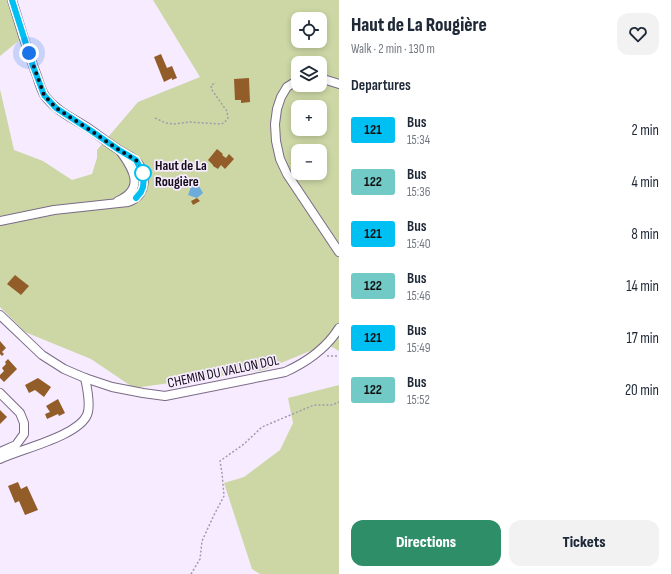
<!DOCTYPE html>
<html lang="en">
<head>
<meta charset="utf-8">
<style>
	:root { --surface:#fff; --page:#f2f2f3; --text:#1f2937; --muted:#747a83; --accent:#2e8e68 }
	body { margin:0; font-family:"Sofia Sans Condensed",sans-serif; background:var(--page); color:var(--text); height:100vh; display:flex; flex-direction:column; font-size:15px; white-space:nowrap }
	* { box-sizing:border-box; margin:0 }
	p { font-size:13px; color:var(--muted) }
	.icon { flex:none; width:22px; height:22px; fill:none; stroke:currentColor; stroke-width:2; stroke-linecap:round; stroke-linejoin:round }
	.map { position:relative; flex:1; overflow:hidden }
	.drawer { display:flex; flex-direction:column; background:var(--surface); width:332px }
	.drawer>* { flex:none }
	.badge { padding:0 8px; border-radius:3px; font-size:14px; line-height:26px }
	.tools { position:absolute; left:291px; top:12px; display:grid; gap:8px }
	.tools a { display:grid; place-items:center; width:36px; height:36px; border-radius:8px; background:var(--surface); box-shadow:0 2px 6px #0003; font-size:20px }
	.you { position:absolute; width:20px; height:20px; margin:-10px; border:3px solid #fff; border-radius:50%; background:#1a73e8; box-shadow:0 0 0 6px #1a73e833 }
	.map>.badge { position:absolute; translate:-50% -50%; box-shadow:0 0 0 2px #fff }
	h2 { padding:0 12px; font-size:15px; line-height:36px }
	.round { display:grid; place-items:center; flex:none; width:42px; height:42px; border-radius:12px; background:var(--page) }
	.summary { display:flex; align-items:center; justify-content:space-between; height:68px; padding:0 12px }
	h1 { font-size:19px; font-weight:800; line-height:30px }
	.button { display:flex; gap:8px; margin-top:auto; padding:8px 12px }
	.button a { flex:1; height:46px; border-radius:12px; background:var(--accent); color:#fff; font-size:16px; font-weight:800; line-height:46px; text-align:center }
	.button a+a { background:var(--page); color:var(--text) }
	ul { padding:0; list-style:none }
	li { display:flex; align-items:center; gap:12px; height:52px; padding:0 12px }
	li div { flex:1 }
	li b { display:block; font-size:15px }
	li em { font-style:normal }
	li .badge { min-width:44px; font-weight:700; text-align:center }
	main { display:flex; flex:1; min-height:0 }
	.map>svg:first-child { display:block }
	.green { fill:#ccd7a5; fill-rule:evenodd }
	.water { fill:#6bacdc }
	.building { fill:#935d2a }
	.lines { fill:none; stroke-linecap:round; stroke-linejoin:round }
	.minor-casing { stroke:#7a6a87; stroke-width:10 }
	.path { stroke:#a49aab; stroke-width:1.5; stroke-dasharray:2 2; stroke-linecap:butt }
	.minor { stroke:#fff; stroke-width:8 }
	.line-casing { stroke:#fff; stroke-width:9 }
	.line { stroke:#00bff2; stroke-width:6 }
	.walk { stroke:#140d18; stroke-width:4; stroke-dasharray:0 7.2 }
	.stop-dot { fill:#fff; stroke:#00bff2; stroke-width:2 }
	.labels { text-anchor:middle; stroke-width:3.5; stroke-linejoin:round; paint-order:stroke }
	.stop-label { font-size:14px; font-weight:bold; fill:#140d18; stroke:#f6ebff; text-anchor:start }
	.street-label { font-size:14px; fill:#140d18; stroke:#f6ebff }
</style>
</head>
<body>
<main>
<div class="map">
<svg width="339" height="574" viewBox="0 0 339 574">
	<rect width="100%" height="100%" fill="#f6ebff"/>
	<g class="green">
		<path d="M0 0H7L21 39 0 56Z"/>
		<path d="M153 0H339V351L327 344 264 370 134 388 91 359 25 332 0 307V89L14 150 43 161 72 180 92 174 97 158V150L138 102 200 77ZM298 19H320V41H298ZM298 63H320V85H298ZM298 107H320V129H298ZM298 151H320V173H298Z"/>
		<path d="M339 385V574H260L252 569 224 483 244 477 280 450 293 423 288 398Z"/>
	</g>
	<path class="water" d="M197 183 203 193 197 198 188 195 191 187Z"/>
	<g class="building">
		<path d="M161 54 167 68 172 66 177 78 172 80V78L164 82 154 57Z"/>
		<path d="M249 78 250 102 241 103V100H235L234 79Z"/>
		<path d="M217 149 223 154 222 155 226 158 229 154 234 159 225 169 221 165 218 169 213 166V165L208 160Z"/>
		<path d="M197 198 200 201 193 205 191 201Z"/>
		<path d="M15 275 29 286 21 295 7 284Z"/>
		<path d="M0 341 6 348 2 352 4 354 2 356 0 354Z"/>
		<path d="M8 359 17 369 4 382 0 378V375L4 371 2 368 6 364 5 362Z"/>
		<path d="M38 378 51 387 44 397 35 390 29 393 25 385Z"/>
		<path d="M58 399 65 413 59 416 58 414 47 419 45 414 50 412 46 406Z"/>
		<path d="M0 410 7 417 0 424Z"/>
		<path d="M18 482 21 489 27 486 38 510 25 515 19 501 15 503 8 486Z"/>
	</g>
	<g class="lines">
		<g class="minor-casing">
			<g id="minor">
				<path d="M320 78 339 84"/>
				<path d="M298 80 287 87 281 97 277 109 275 124 276 141 280 159 287 174 339 252"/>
				<path d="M118 201C145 189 134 170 121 152"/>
				<path d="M0 221 54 210 128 202C146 196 148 175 137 162 132 156 125 154 119 150 109 144 101 137 91 130 75 119 57 112 45 96 41 90 39 82 37 76 27 51 20 25 12 0"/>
				<path d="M0 315 42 355 64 369 85 378 112 387 143 393 165 396 285 372C307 362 326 349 339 328"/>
				<path d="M0 393 20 413 24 423V434L16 445 0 452"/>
				<path d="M0 459C21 449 78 436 87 415 91 406 87 387 85 378"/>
			</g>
		</g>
		<g class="path">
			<path d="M155 118 166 123 173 124 190 122 220 124 224 123 228 118 227 111 224 107 212 90 211 85 216 83"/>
			<path d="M327 356H339"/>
			<path d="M191 574 200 559 202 541 214 515 224 496 222 473 220 461 244 444 262 427 314 405H332L339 402"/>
		</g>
		<use href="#minor" class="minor"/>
	</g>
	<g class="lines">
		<g class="line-casing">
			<path id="line" d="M12 0 33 66 44 95 56 108 90 130 119 150 136 160 142 171 144 176 143 187 141 192 136 198"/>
		</g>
		<use href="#line" class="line"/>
		<path class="walk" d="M29 53 44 95 56 108 90 130 119 150 136 160 143 173"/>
	</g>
	<circle class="stop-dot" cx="143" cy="173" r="8"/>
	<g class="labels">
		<g class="stop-label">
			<text x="155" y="170">Haut de La<tspan x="155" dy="16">Rougière</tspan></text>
		</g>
		<g class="street-label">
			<text transform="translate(223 371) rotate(-12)" y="5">CHEMIN DU VALLON DOL</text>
		</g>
	</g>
</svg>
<div class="tools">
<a><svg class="icon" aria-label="locate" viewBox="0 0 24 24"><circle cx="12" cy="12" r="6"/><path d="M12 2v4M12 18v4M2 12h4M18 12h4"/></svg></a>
<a><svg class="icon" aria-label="layers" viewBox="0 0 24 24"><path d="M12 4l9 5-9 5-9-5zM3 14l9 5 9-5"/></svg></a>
<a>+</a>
<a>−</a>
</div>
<div class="you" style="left:29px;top:53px"></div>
</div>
<section class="drawer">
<div class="summary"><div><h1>Haut de La Rougière</h1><p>Walk · 2 min · 130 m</p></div><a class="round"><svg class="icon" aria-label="heart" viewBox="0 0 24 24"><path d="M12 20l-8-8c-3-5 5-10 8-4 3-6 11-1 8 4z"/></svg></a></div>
<h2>Departures</h2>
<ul>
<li><span class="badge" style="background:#00bff2;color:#111">121</span><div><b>Bus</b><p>15:34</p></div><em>2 min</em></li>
<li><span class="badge" style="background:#72cac7;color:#111">122</span><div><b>Bus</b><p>15:36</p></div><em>4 min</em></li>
<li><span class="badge" style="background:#00bff2;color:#111">121</span><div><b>Bus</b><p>15:40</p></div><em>8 min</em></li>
<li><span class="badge" style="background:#72cac7;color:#111">122</span><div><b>Bus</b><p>15:46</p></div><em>14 min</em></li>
<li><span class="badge" style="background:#00bff2;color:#111">121</span><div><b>Bus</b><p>15:49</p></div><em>17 min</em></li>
<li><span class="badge" style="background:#72cac7;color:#111">122</span><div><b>Bus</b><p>15:52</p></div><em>20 min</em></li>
</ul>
<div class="button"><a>Directions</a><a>Tickets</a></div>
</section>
</main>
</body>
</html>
